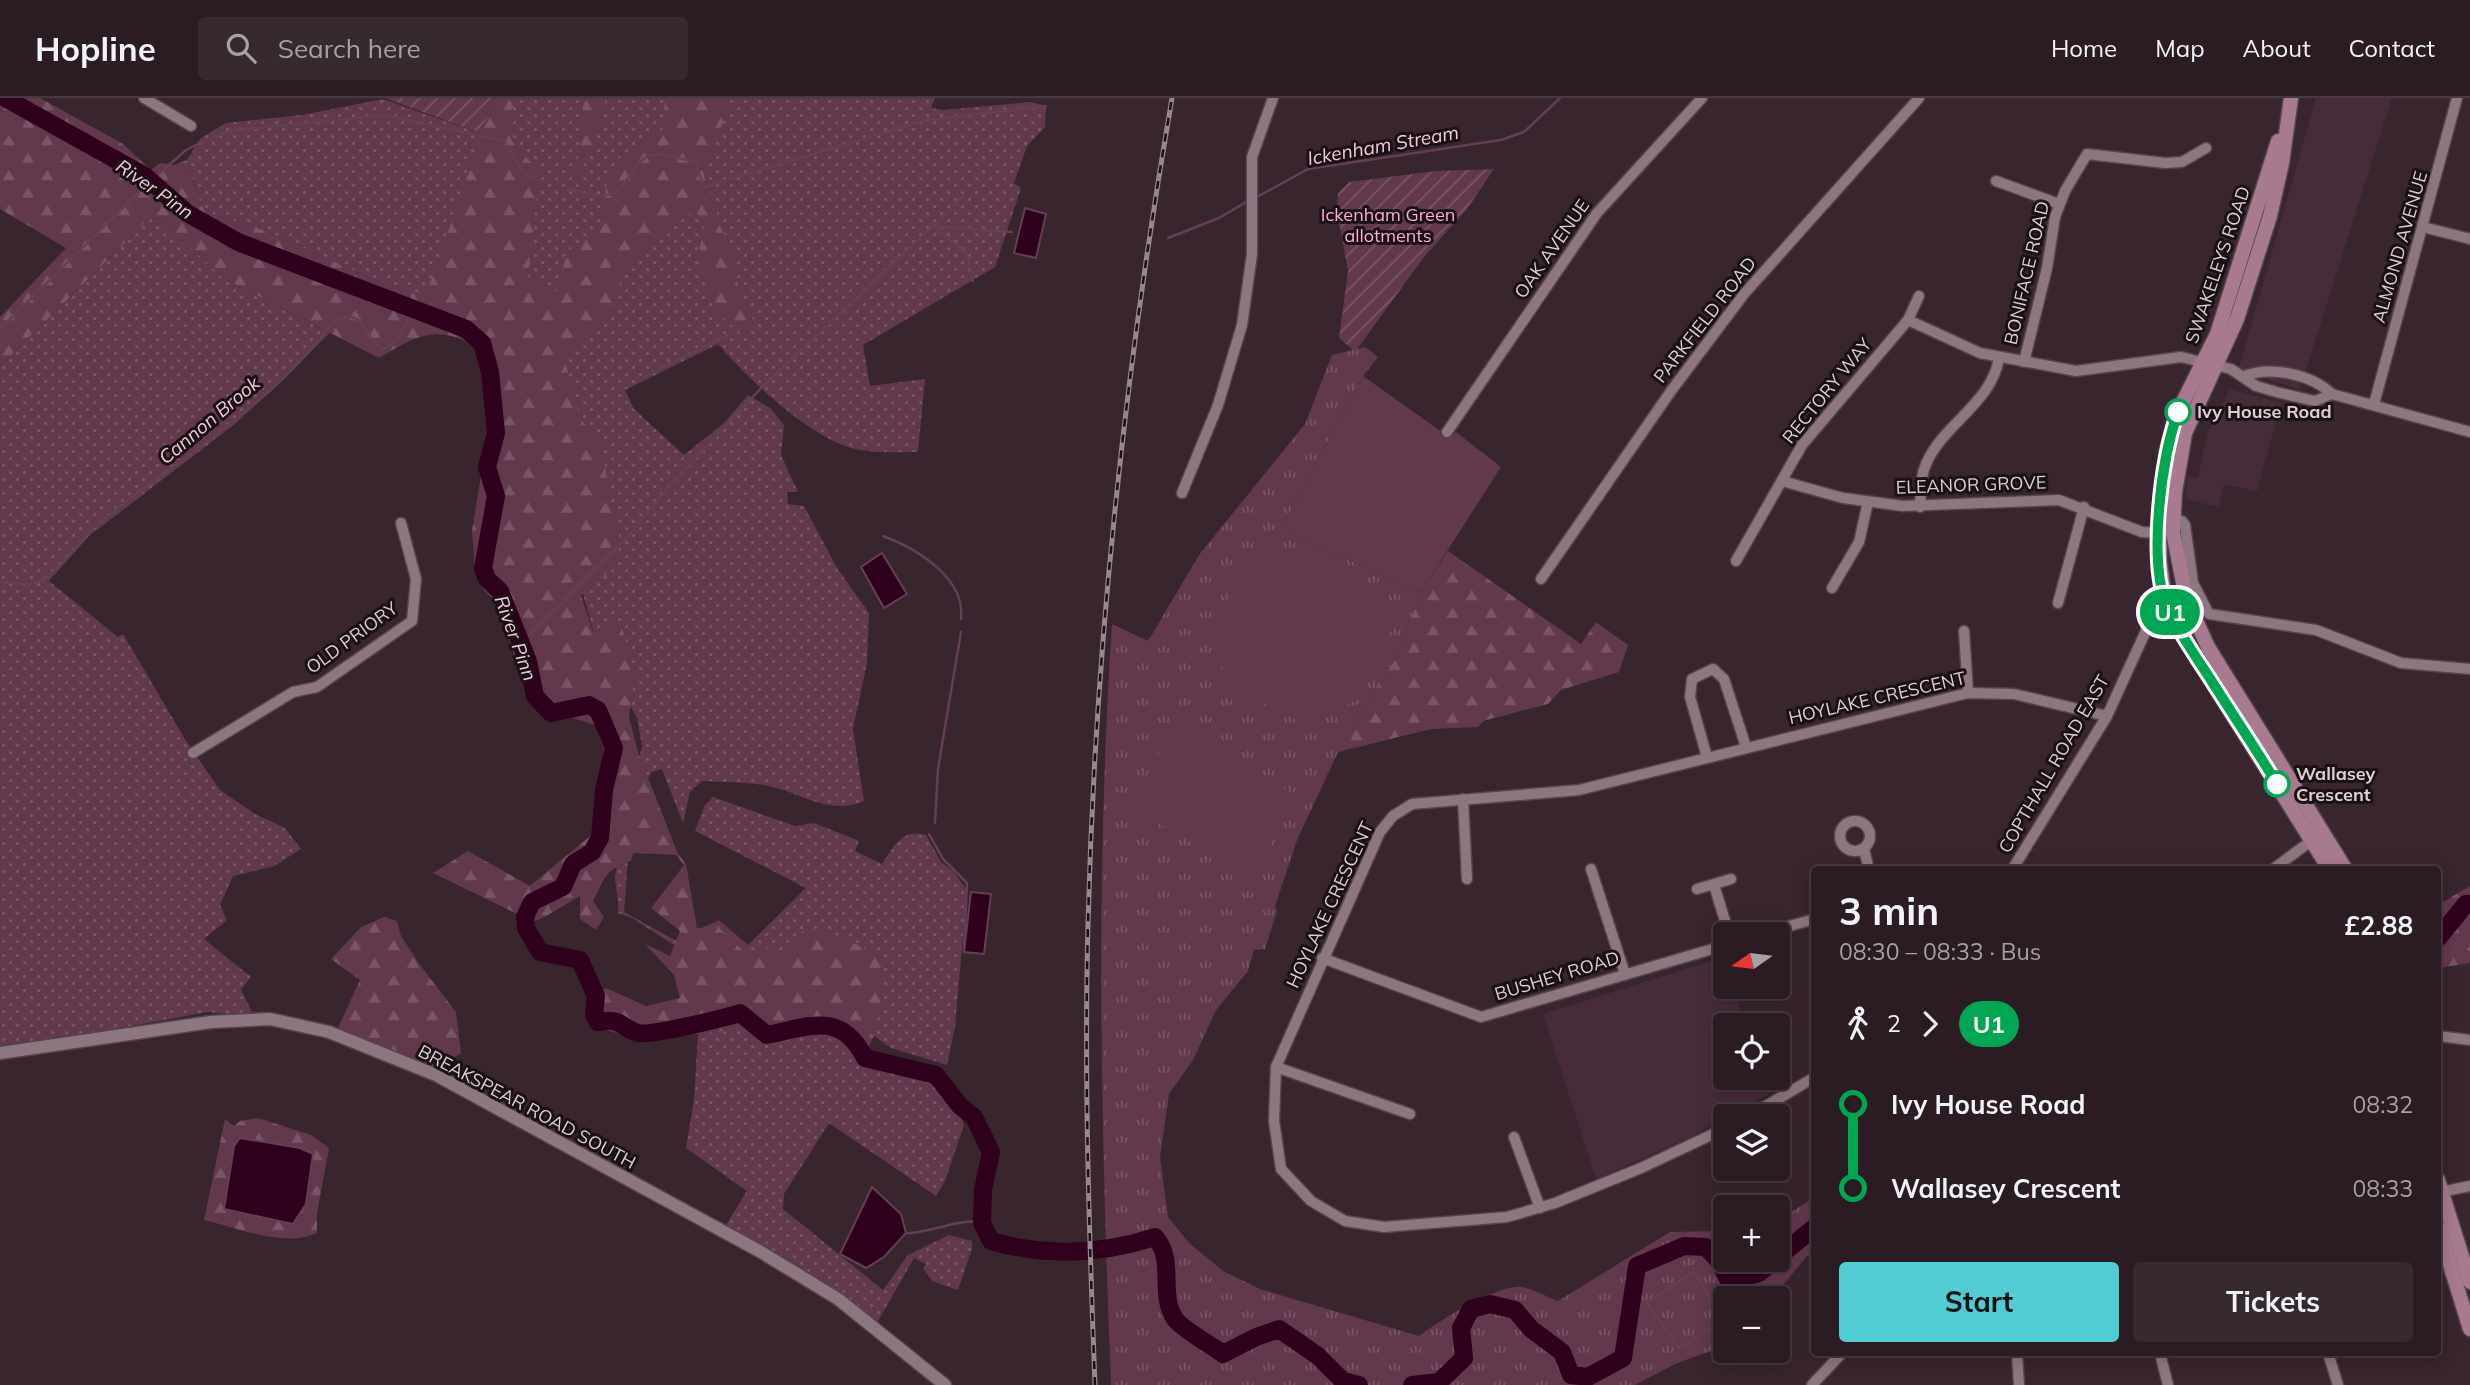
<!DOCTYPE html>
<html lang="en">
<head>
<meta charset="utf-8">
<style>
	:root { --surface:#2a1c22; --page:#36292f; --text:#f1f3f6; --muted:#a5a1a5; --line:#463a40; --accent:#51ccd2 }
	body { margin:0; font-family:Mulish,sans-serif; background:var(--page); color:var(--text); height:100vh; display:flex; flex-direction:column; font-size:26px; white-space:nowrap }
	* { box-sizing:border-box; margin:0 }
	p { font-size:23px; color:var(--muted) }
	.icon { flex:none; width:38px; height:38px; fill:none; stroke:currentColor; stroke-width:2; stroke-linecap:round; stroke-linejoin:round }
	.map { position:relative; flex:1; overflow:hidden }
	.drawer { position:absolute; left:1811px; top:768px; width:630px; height:490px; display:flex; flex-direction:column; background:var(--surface); border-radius:7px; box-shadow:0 4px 18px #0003,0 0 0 2px var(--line) }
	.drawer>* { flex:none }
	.badge { padding:0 14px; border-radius:23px; font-size:24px; line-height:46px }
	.needle { width:46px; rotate:256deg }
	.fabs { position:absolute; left:1713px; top:824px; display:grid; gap:14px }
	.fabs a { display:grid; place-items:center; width:77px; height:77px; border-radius:7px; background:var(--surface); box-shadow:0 4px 18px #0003,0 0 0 2px var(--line); font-size:35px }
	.map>.badge { position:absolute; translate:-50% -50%; box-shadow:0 0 0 4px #fff }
	.legs { display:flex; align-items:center; gap:10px; height:77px; padding:0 28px; font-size:23px }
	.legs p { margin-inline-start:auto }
	.summary { display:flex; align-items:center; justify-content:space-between; height:119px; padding:0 28px }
	h1 { font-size:38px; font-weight:700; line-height:52px }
	.button { display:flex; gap:14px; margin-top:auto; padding:14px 28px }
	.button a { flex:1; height:80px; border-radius:7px; background:var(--accent); color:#111; font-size:28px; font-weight:700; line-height:80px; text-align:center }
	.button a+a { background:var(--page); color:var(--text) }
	ul { padding:0 28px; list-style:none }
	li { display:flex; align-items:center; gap:24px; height:84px; font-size:26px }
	li i { display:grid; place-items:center; width:10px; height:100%; margin:0 9px; background:currentColor }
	li i::after { content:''; width:18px; height:18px; margin:-9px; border:5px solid; border-radius:50%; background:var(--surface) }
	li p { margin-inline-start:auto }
	li:first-child i { background:linear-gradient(#0000 50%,currentColor 0) }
	li:last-child i { background:linear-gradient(currentColor 50%,#0000 0) }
	header { display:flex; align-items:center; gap:42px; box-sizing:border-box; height:98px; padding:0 35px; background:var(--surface); border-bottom:2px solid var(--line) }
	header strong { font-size:33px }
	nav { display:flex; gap:38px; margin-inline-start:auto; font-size:24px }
	.search { width:490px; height:63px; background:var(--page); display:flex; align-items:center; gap:18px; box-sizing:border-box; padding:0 24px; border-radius:7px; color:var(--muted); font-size:26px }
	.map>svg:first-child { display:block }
	.built { fill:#462c39 }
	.grass { fill:url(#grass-dots) }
	.forest { fill:url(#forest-firs); fill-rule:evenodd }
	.park { fill:url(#park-tufts) }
	.garden { fill:url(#garden-furrows) }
	.pitch { fill:#62384d }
	.water { fill:#30011d; stroke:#643f54; stroke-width:2 }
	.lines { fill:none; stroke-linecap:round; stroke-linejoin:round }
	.stream { stroke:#643f54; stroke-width:2.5 }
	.river { stroke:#30011d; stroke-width:18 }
	.minor-casing { stroke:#54444b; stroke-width:13 }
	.tertiary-casing { stroke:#54444b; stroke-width:15 }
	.secondary-casing { stroke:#54444b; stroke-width:17 }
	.minor { stroke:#8e7681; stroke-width:10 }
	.tertiary { stroke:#8e7681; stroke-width:12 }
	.secondary { stroke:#a77a90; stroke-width:14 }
	.rail-casing { stroke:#97888f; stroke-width:5 }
	.rail { stroke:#1a1115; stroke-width:2.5; stroke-dasharray:8; stroke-linecap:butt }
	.line-1-casing { stroke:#fff; stroke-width:16 }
	.line-1 { stroke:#00a651; stroke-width:10 }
	.stop-1-dot { fill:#fff; stroke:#00a651; stroke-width:3.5 }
	.labels { text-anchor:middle; stroke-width:6; stroke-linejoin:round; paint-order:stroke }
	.park-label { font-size:18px; fill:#feacd3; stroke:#1a1115 }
	.street-label { font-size:18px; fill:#ddd0d5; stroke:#1a1115 }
	.stop-label { font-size:18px; font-weight:bold; fill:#ddd0d5; stroke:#1a1115; text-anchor:start }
	.water-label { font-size:19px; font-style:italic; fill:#f3c8db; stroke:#1a1115 }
</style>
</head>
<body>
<header>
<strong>Hopline</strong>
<div class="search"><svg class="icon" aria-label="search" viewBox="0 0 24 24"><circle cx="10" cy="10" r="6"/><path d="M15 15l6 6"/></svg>Search here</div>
<nav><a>Home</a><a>Map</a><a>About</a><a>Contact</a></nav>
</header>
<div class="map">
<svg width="2470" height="1287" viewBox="0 0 2470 1287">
	<defs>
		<pattern id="grass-dots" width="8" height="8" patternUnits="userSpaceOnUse" patternTransform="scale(1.75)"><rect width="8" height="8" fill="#62384d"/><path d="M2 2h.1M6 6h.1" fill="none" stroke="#785466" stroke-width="1.8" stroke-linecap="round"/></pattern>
		<pattern id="forest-firs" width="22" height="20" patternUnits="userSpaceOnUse" patternTransform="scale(1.75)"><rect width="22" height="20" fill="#62384d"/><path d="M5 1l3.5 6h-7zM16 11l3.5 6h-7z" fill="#785466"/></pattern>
		<pattern id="park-tufts" width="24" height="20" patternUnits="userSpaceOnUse" patternTransform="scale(1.75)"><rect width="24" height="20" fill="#62384d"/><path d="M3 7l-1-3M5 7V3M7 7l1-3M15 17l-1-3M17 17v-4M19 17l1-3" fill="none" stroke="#785466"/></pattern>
		<pattern id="garden-furrows" width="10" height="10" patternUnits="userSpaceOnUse" patternTransform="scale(1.75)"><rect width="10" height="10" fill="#62384d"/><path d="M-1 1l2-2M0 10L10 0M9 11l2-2" fill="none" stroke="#785466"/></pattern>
	</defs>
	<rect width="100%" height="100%" fill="#38252e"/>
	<g class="built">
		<path d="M2316 0H2392L2300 291 2238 273Z"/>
		<path d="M2230 291 2281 305 2257 393 2224 386 2219 409 2185 401 2188 378 2198 380 2207 335Z"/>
		<path d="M1724 859 1726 889H1733L1746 927 1726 928V980H1772L1778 991 1688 1040 1596 1081 1543 916Z"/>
	</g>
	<g class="grass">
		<path d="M492 0H935L931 10 943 12 1031 4 1046 8 1045 29 1027 48 1014 85 1021 90 995 169 863 247 870 288 925 281 918 354C895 354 870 356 848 349 804 334 748 281 718 246L625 292 634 311 684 357 724 325 748 297 770 310 784 327 781 357 798 394H787L788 406 804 408 837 470 869 515 867 565 853 631 864 703C828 719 798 692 763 687 743 684 722 684 702 683L690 694 683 725 662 671 652 674 632 706 624 814 680 845 694 834 719 822 748 847 806 790 695 733 705 707 713 699 795 728 814 725 859 743 855 753 882 766C894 748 902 730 926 737L941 764 953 773 967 792 955 929 947 967 891 950 870 935 679 850 632 820 618 815C620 802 615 791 615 778L642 648 637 620 599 554 562 419 500 252 426 198 382 185 263 132 214 117 201 107 187 62 201 40 226 25 302 17 383 1 482 36Z"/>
		<path d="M150 120 161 121 223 180 330 235 235 326 89 438 49 483 118 539 123 536 186 643 220 692 255 716 285 730 301 751 274 768 233 778 220 807 227 822 204 841 251 879 241 891 254 919 208 914 0 952V268Z"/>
		<path d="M739 924 762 944 811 931 846 936C852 944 857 957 864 963 873 970 886 970 896 970 931 969 953 997 964 1027L945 1083 936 1098 829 1025 784 1096 783 1111 883 1192 908 1157 949 1137 972 1143V1151L958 1192 932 1183 923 1170 926 1166 914 1160 877 1225 797 1169 726 1127 747 1093 686 1050 694 1002 698 935 725 933Z"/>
	</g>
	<g class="forest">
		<path d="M0 0H40L123 46 151 72 160 65 174 67 187 62 201 107 214 117 263 132 382 185 426 197 482 36 492 0H518L511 13 509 38 519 53 539 72 528 179 556 194 568 153 600 131 606 89 620 59 663 31 665 0H731L704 79 715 103 719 127 736 156 735 179 755 226 745 239 717 214 698 159 705 123 694 113 653 142 622 181 618 201 565 264 581 322 602 348 612 413 619 425V458L613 471 581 497 593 534 606 525 621 526 635 575 629 619 638 654 678 756 686 766 697 830 718 829 747 857 765 849 780 858 806 829 834 836 885 860 879 918 870 934 874 938 862 962 846 936 811 931 762 944 739 924 725 933 643 942 594 929 588 918 589 898 606 890 646 908 680 900 674 877 645 846 670 858 680 833 651 810 684 767 676 757 633 755 631 763C603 773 606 779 593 803L604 819 596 832 580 821V798L543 820 518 829 517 816 433 775 468 753 530 788 595 734 600 672 606 657 595 627 573 620 545 621 529 602 498 506 483 491 475 472 472 433 490 321 477 249C437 225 416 238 379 260L223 180 161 121 150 120 0 268V219L66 150 0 111Z"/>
		<path d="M583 0H606L599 31 580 76 575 74 582 37Z"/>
		<path d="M1448 453 1581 546 1596 524 1628 547 1619 574 1561 592 1548 606 1483 623 1478 629 1431 631 1338 654 1394 563 1421 494Z"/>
		<path d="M2470 788V865L2438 870V807Z"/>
		<path d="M384 819 397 823 401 838 420 867 456 914 461 955 431 975 337 932 360 882 331 861 361 829Z"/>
		<path d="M258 1020 311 1037 329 1050 317 1115V1135C283 1150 239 1130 204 1122L225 1021 234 1028 240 1023ZM240 1040 309 1053C316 1070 307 1112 293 1126L224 1111 234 1048Z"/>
	</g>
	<path class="park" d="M1365 249 1378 259 1363 278 1284 425 1302 442 1421 494 1394 563 1338 654 1297 742 1275 808 1277 813 1265 851 1254 852 1248 873 1216 912 1193 962 1169 996 1160 1059 1168 1119 1189 1145 1223 1173 1260 1191 1419 1238C1439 1223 1497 1186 1522 1189 1534 1191 1547 1199 1558 1203L1670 1134 1725 1133 1726 1162H1778V1122L1815 1099V1155L1807 1158 1772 1200H1726L1725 1248 1677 1265 1635 1287H1111C1101 1033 1095 780 1112 526L1148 543 1199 457 1305 326 1332 257Z"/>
	<g class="garden">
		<path d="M385 0H492L482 36Z"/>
		<path d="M1494 71 1467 111 1424 159 1355 254 1339 240 1348 173 1337 113 1338 95 1349 84 1436 73Z"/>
	</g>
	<g class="pitch">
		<path d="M1363 278 1449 339 1456 334 1501 369 1421 494 1302 442 1284 425Z"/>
		<path d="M1302 451 1376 489 1391 532 1357 602 1303 625 1228 587 1210 532 1255 460Z"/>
		<path d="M1174 629 1297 698 1252 778 1129 709Z"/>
	</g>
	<g class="water">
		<path d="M1025 110 1046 116 1036 160 1014 155Z"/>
		<path d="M882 455 907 496 884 510 861 469Z"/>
		<path d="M971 794 991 796 984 856 964 854Z"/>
		<path d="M240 1040 300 1050 313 1056 306 1106 293 1126 224 1111 234 1048Z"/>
		<path d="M872 1089 901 1116 906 1135 884 1159 866 1170 840 1156Z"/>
	</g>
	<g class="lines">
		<g class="stream">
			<path d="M339 22 385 17 504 43 524 75 538 82"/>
			<path d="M213 39 235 32 328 23"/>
			<path d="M568 91 601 98 617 95C649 52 642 50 695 64L704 89 926 22 1046 8"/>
			<path d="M962 99 933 128 967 156 973 183"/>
			<path d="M1257 99 1308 71 1501 42 1524 34 1560 0"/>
			<path d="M1168 140 1219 120 1248 103"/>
			<path d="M0 231 144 89 186 52 202 44"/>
			<path d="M645 278 738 232"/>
			<path d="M883 438C916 450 966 480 961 521"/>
			<path d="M0 484C16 485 33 490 46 480 66 465 80 442 98 426 178 360 274 307 335 221 372 212 360 239 383 251 399 245 405 226 412 212"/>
			<path d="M519 547 626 441 664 394 762 289 933 128 1012 134"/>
			<path d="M935 725 938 671 961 534"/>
			<path d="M929 736 943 761 967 785 964 850"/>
			<path d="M906 1135C927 1136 967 1118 982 1125"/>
			<path d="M1707 1233 1726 1220"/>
			<path d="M1697 1239 1679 1250 1647 1205 1693 1174 1726 1220"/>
		</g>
		<g class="river">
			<path d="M5 0 145 78 187 115 238 144 466 231 482 245 490 274 496 335 487 369 496 398 483 470 487 481 500 493 528 563 535 598 551 615 589 607 598 612 614 650 604 692 600 740 592 754 573 766 563 789 532 804 525 819 526 830 540 854 580 862 596 898 594 917 598 924C625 920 618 929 638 935 651 938 724 920 740 915L767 937C811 928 841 913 865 960L936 977 960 1008 974 1019 991 1054 983 1092 982 1125 991 1143C1047 1159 1100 1157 1155 1139 1176 1162 1158 1196 1175 1221 1182 1231 1211 1247 1223 1256L1256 1239 1279 1231 1318 1258 1343 1283 1359 1287"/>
			<path d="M2438 840 2466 806H2470"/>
			<path d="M1778 1159 1815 1129"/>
			<path d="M1412 1287 1439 1284 1464 1260 1461 1230 1471 1211 1490 1206 1515 1212 1531 1231 1562 1254 1571 1277 1588 1279 1623 1260 1637 1168 1684 1148 1706 1149 1719 1163 1729 1183 1759 1175 1775 1162"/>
		</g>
		<g class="minor-casing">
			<g id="minor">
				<path d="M144 0 191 28"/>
				<path d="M1996 83 2059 106"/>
				<path d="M2423 129 2470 141"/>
				<path d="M1908 222 1919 198"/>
				<path d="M2024 264 2047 170 2055 119 2065 93 2087 56 2165 65 2182 64 2206 50"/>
				<path d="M2244 278C2272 268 2311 276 2332 296"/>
				<path d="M2374 306 2457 0"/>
				<path d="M1447 334 1597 115 1702 0"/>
				<path d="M1782 383 1843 400 1903 408 2059 402 2142 434 2159 435"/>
				<path d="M1182 395 1218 307 1242 227 1252 156V59L1273 0"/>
				<path d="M1920 409C1921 394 1920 379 1926 366 1943 326 1992 305 1999 260"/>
				<path d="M2173 423H2182L2185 427 2193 485 2209 516 2316 532 2401 565 2470 571"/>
				<path d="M1736 463 1802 347 1908 222 1980 255 2076 273 2181 259 2231 271 2256 288 2280 295 2315 303 2332 296 2470 334"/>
				<path d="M1541 481 1671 293 1744 196 1919 0"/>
				<path d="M1832 490 1859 444 1868 404"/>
				<path d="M2058 505 2084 409"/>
				<path d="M2149 532 2190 498"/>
				<path d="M1964 533 1968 595"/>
				<path d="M193 655 293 594 317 589 412 523 416 481 401 425"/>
				<path d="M1707 659 1690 599 1692 581 1713 571 1724 581 1746 649"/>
				<path d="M1463 701 1467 781"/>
				<circle cx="1855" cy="738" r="15"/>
				<path d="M1864 751 1869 772"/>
				<path d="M1591 771 1625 876"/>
				<path d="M2012 772 2107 618 2155 513 2170 500H2186"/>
				<path d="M2272 772 2315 740"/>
				<path d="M1714 787 1729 836"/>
				<path d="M1697 791 1731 781"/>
				<path d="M1760 836 1815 821"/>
				<path d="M1322 860 1481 919 1726 847"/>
				<path d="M2438 938 2470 942"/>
				<path d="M1276 969 1410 1016"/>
				<path d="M1749 1018 1815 979"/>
				<path d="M1726 1030 1641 1070 1555 1105 1507 1119 1384 1129 1345 1123 1311 1103 1281 1071 1274 1023 1276 969 1380 734 1393 718 1412 706 1579 692 1968 595 2014 596 2107 618"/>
				<path d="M1514 1039 1540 1110"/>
				<path d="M2441 1094 2470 1088"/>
				<path d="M2017 1255 2019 1287"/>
				<path d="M2160 1255 2168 1287"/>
				<path d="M2328 1255 2338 1287"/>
				<path d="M1812 1287 1842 1255"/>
			</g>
		</g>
		<g class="tertiary-casing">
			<path id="tertiary" d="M0 955 211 924 270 921 329 934 436 977 761 1154 838 1201 945 1287"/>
		</g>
		<g class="secondary-casing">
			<g id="secondary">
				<path d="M2291 0 2282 65 2270 118 2237 221 2185 335 2175 394 2173 434 2186 500 2208 549 2346 772"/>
				<path d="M2278 43 2217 236 2178 314 2167 351 2159 416 2160 464 2165 503 2181 534 2330 772"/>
				<path d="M2438 1082 2470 1184"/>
				<path d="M2438 1128 2470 1231"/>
			</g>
		</g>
		<use href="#minor" class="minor"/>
		<use href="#tertiary" class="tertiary"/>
		<use href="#secondary" class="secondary"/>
		<g class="rail-casing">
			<path id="rail" d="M1095 1287C1089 1133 1084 980 1088 826 1095 549 1125 273 1172 0"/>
		</g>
		<use href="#rail" class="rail"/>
	</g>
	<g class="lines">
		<g class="line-1-casing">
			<path id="line-1" d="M2178 314C2161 361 2148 463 2167 509 2179 535 2196 559 2211 582 2233 617 2256 651 2277 686"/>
		</g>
		<use href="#line-1" class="line-1"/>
	</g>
	<g class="stop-1-dot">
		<circle cx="2178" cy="314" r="12"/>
		<circle cx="2277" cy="686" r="12"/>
	</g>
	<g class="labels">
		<g class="park-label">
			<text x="1388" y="123">Ickenham Green<tspan x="1388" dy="21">allotments</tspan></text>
		</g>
		<g class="street-label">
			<text transform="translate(2400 149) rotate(-74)" y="6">ALMOND AVENUE</text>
			<text transform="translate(1552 151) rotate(-55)" y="6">OAK AVENUE</text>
			<text transform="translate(2218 167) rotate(-71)" y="6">SWAKELEYS ROAD</text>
			<text transform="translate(2027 175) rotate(-77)" y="6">BONIFACE ROAD</text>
			<text transform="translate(1705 222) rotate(-52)" y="6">PARKFIELD ROAD</text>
			<text transform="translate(1827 293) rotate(-51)" y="6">RECTORY WAY</text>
			<text transform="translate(1971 387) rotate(-2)" y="6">ELEANOR GROVE</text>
			<text transform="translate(352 540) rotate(-36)" y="6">OLD PRIORY</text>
			<text transform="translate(1877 600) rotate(-13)" y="6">HOYLAKE CRESCENT</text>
			<text transform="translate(2054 666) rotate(-60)" y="6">COPTHALL ROAD EAST</text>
			<text transform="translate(1330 807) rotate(-65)" y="6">HOYLAKE CRESCENT</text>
			<text transform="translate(1557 878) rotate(-17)" y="6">BUSHEY ROAD</text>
			<text transform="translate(527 1009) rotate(28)" y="6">BREAKSPEAR ROAD SOUTH</text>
		</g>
		<g class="stop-label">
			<text x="2197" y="320">Ivy House Road</text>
			<text x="2296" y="682">Wallasey<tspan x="2296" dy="21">Crescent</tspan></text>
		</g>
		<g class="water-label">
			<text transform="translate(1383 47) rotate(-10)" y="7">Ickenham Stream</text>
			<text transform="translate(155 91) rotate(35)" y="7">River Pinn</text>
			<text transform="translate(209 322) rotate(-40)" y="7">Cannon Brook</text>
			<text transform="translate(516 540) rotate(70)" y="7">River Pinn</text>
		</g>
	</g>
</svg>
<div class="fabs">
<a><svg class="needle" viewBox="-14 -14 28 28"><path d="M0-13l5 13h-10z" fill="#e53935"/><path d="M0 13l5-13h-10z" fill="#a5a1a5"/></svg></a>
<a><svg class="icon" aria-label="locate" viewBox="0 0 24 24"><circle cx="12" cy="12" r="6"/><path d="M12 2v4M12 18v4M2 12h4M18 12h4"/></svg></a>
<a><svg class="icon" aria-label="layers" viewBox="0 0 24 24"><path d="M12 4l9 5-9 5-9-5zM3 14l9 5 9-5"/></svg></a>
<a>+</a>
<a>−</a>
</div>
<b class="badge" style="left:2170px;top:514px;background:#00a651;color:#fff">U1</b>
<section class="drawer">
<div class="summary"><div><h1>3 min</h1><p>08:30 – 08:33 · Bus</p></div><b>£2.88</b></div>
<div class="legs"><svg class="icon" aria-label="walk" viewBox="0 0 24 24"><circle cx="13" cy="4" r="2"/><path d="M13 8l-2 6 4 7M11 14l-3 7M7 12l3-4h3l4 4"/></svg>2<svg class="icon" aria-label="forward" viewBox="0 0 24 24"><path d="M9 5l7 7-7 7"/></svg><b class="badge" style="background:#00a651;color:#fff">U1</b></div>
<ul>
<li><i style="color:#00a651"></i><b>Ivy House Road</b><p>08:32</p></li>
<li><i style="color:#00a651"></i><b>Wallasey Crescent</b><p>08:33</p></li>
</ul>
<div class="button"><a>Start</a><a>Tickets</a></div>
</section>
</div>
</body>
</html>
